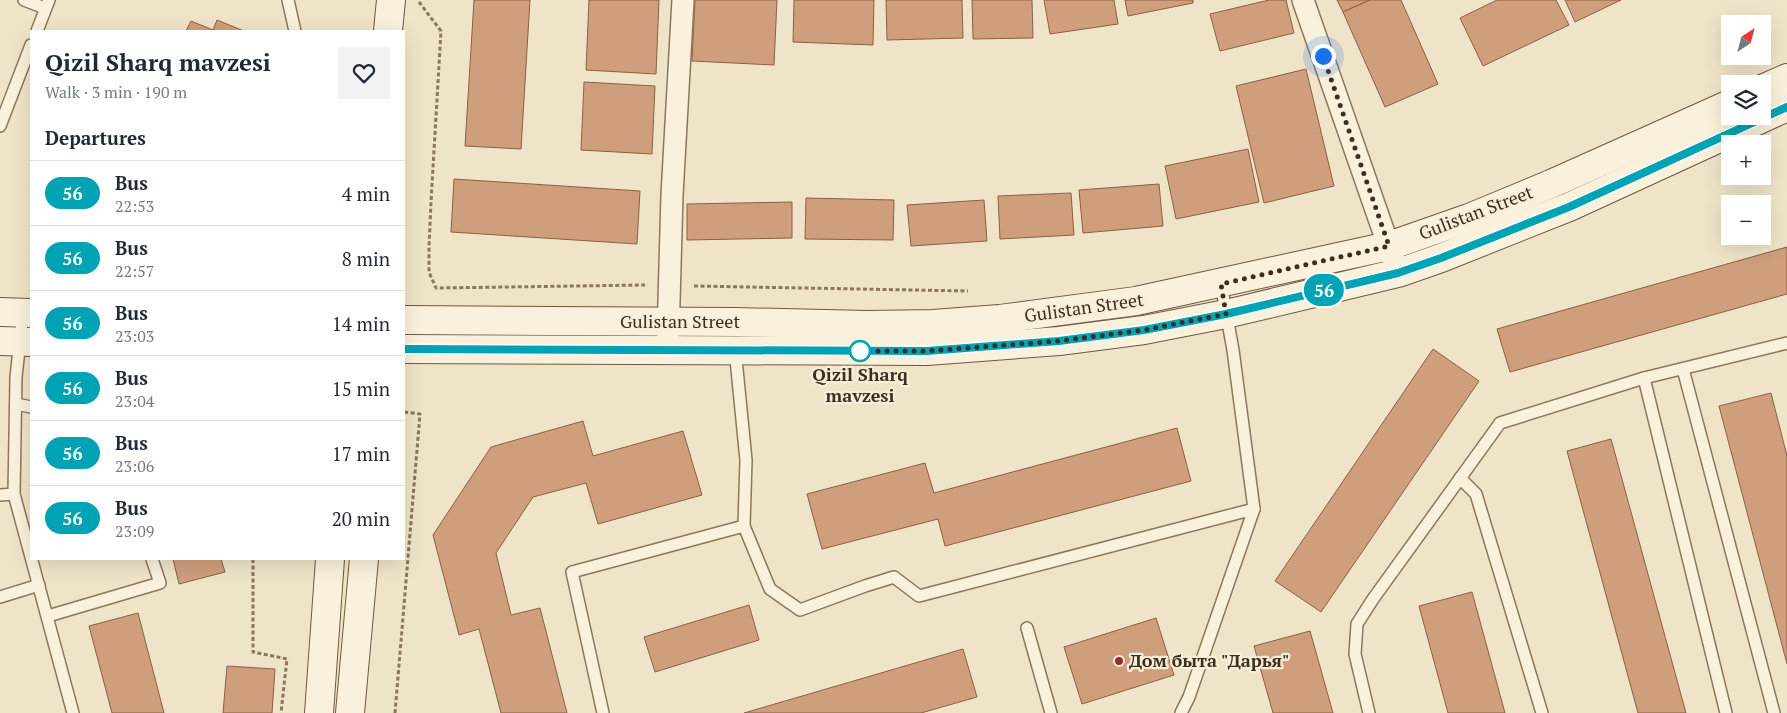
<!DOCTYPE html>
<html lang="en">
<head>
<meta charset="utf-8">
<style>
	:root { --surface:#fff; --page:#f2f2f3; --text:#1f2937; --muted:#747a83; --line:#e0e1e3 }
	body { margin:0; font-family:"PT Serif",serif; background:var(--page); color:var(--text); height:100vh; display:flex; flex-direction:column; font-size:19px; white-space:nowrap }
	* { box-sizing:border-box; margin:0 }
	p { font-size:16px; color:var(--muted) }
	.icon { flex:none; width:28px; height:28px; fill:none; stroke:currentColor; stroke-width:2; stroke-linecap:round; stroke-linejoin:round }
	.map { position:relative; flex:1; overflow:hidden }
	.sheet { position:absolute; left:30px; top:30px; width:375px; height:530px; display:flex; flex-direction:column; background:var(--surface); border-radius:0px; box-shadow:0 5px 20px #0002 }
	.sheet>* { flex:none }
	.badge { padding:0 10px; border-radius:16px; font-size:18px; line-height:32px }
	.needle { width:32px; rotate:36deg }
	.controls { position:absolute; left:1721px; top:15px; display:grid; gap:10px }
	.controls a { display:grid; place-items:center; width:50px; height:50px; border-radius:0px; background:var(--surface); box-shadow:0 5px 20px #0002; font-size:25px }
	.you { position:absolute; width:25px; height:25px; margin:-12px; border:4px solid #fff; border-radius:50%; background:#1a73e8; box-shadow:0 0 0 8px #1a73e833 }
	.map>.badge { position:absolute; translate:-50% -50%; box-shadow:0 0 0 2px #fff }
	h2 { padding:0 15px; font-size:19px; line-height:45px }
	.round { display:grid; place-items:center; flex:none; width:52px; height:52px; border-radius:0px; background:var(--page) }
	.headline { display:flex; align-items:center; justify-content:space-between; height:85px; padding:0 15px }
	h1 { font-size:24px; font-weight:800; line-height:38px }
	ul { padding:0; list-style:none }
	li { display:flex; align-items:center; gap:15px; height:65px; padding:0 15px; border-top:1px solid var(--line) }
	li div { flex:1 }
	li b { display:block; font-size:19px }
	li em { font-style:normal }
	li .badge { min-width:55px; font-weight:700; text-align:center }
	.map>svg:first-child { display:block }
	.building { fill:#cf9f7d; stroke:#8d5f41 }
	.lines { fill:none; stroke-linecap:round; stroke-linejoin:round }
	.lane-casing { stroke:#8d765c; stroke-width:14 }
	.street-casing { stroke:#8d765c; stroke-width:24 }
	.secondary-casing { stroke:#6f573f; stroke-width:30 }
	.path { stroke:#8d765c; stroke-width:3; stroke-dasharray:4 2.5; stroke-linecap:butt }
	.lane { stroke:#faf1dc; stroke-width:11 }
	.street { stroke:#faf1dc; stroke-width:21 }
	.secondary { stroke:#faf1dc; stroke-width:28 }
	.line-casing { stroke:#fff; stroke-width:11 }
	.line { stroke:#00a3b4; stroke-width:8 }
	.walk { stroke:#3d2e20; stroke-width:5; stroke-dasharray:0 9 }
	.stop-dot { fill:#fff; stroke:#00a3b4; stroke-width:2.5 }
	.poi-dot { fill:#9e2a2b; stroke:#f7eed8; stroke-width:2 }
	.labels { text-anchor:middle; stroke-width:4.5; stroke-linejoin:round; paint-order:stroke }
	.street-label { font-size:18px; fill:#3d2e20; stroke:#f7eed8 }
	.stop-label { font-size:18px; font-weight:bold; fill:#3d2e20; stroke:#f7eed8 }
	.poi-label { font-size:18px; font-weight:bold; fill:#3d2e20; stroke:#f7eed8; text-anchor:start }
</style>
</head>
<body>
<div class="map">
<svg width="1787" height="713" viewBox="0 0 1787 713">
	<rect width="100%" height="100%" fill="#f0e4c8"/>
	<g class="building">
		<path d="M474 0H530L521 149 465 146Z"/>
		<path d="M589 0H659L656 74 586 70Z"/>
		<path d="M695 0H777L774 65 692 61Z"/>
		<path d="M794 0H874L873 45 793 42Z"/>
		<path d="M886 0H962L963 38 887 40Z"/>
		<path d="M972 0H1032L1033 38 973 39Z"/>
		<path d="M1044 0H1114L1118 24 1050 34Z"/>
		<path d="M1125 0H1193V3L1128 16Z"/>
		<path d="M1269 0H1286L1294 33 1220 51 1210 14Z"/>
		<path d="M1337 0H1370L1343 12Z"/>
		<path d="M1370 0H1401L1438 84 1385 107 1343 12Z"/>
		<path d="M1497 0H1556L1569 25 1483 66 1460 18Z"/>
		<path d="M1565 0H1621L1575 22Z"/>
		<path d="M217 20 244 31H186L191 21 213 30Z"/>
		<path d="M1306 69 1334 186 1264 203 1236 86Z"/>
		<path d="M584 82 655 86 652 154 581 150Z"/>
		<path d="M1248 149 1259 202 1176 219 1165 166Z"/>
		<path d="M454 179 640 191 637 244 451 232Z"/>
		<path d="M1159 184 1163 226 1083 233 1079 190Z"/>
		<path d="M1071 193 1074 235 1000 239 998 196Z"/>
		<path d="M806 198 894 200 893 240 805 239Z"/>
		<path d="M984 200 987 241 911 246 907 205Z"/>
		<path d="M792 202V238L687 240V204Z"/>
		<path d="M1787 247V294L1510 372 1497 329Z"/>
		<path d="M1433 349 1479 381 1321 612 1275 581Z"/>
		<path d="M1771 393 1787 456V664L1719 406Z"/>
		<path d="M583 421 593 456 683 431 702 495 598 524 586 483 533 497 496 553 511 615 540 608 567 713H501L479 629 459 635 433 535 491 447Z"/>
		<path d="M1177 428 1191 481 945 546 938 519 822 549 807 494 925 463 934 493Z"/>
		<path d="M1611 439 1686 713H1638L1567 451Z"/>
		<path d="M173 559H221L225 572 179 584Z"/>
		<path d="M1472 592 1505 713H1448L1419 606Z"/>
		<path d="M749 605 759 640 655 672 644 637Z"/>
		<path d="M138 613 164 713H112L89 626Z"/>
		<path d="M1156 618 1174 675 1082 704 1064 647Z"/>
		<path d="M1310 631 1333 713H1273L1254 646Z"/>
		<path d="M963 649 977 697 921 713H744Z"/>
		<path d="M227 666 275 669 272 713H223Z"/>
	</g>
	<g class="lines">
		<g class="lane-casing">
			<g id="lane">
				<path d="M24 0 45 8"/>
				<path d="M288 0 295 31"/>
				<path d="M37 31 49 0"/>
				<path d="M0 126 31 45"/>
				<path d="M23 313 16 377 14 494 73 713"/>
				<path d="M735 349 746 460 744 526 770 589 800 610 865 586 894 577 919 596 1254 509"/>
				<path d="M1683 369 1774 713"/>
				<path d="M1644 378 1726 713"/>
				<path d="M16 404 31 407"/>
				<path d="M1460 478 1476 494 1542 713"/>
				<path d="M0 495 14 494"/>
				<path d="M0 597 39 585"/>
				<path d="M48 616 160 583 152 559"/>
				<path d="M1027 628 1051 713"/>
				<path d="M603 713 572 572 744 526"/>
				<path d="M1181 713 1189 697 1254 509 1233 350 1221 284"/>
				<path d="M1369 713 1355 654 1357 624 1373 599 1500 423 1644 378 1787 343"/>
			</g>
		</g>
		<g class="street-casing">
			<g id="street">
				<path d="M1303 0 1398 273"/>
				<path d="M668 337 672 195 683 0"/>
			</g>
		</g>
		<g class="secondary-casing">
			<g id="secondary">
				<path d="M388 31 391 0"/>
				<path d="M1762 89 1787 78"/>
				<path d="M0 312 31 313"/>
				<path d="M404 320 735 322 867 325 933 324 1000 319 1136 301 1389 246 1469 218 1551 184 1730 104"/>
				<path d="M0 341 31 342"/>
				<path d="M404 349 927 351 1059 341 1144 330 1226 314 1398 273 1441 258 1569 207 1787 107"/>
				<path d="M319 713 330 559"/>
				<path d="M350 713 364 559"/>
			</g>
		</g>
		<g class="path">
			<path d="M419 2 441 31 431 202 429 247V272L436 288 645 285"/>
			<path d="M694 286 968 291"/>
			<path d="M253 559V652L287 659 281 713"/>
			<path d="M395 713 420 414 404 412"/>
		</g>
		<use href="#lane" class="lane"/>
		<use href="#street" class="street"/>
		<use href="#secondary" class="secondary"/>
	</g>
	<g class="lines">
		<g class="line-casing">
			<path id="line" d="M404 349 927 351 1059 341 1144 330 1226 314 1398 273 1441 258 1569 207 1787 107"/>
		</g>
		<use href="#line" class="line"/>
		<path class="walk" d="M860 351H927L1059 341 1144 330 1226 314 1221 284 1389 246 1323 56"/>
	</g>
	<circle class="stop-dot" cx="860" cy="351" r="10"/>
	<circle class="poi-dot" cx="1119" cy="661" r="5"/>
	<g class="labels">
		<g class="street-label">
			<text transform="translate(1476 213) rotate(-21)" y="6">Gulistan Street</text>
			<text transform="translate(1084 308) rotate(-8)" y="6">Gulistan Street</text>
			<text x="680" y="328">Gulistan Street</text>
		</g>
		<g class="stop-label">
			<text x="860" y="381">Qizil Sharq<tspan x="860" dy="21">mavzesi</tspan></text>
		</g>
		<g class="poi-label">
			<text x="1129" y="667">Дом быта "Дарья"</text>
		</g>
	</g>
</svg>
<div class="controls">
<a><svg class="needle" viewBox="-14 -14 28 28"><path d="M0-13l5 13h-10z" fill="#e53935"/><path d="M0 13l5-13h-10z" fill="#747a83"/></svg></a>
<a><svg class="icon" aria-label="layers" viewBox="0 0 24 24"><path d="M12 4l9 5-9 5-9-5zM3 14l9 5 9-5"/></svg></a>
<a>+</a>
<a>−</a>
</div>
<div class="you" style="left:1323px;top:56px"></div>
<b class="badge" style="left:1324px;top:290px;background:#00a3b4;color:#fff">56</b>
<section class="sheet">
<div class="headline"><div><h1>Qizil Sharq mavzesi</h1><p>Walk · 3 min · 190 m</p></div><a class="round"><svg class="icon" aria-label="heart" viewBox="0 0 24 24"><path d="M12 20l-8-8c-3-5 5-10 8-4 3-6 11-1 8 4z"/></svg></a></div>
<h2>Departures</h2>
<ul>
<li><span class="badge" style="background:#00a3b4;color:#fff">56</span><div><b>Bus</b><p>22:53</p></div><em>4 min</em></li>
<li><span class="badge" style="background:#00a3b4;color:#fff">56</span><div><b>Bus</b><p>22:57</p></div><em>8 min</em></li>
<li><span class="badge" style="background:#00a3b4;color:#fff">56</span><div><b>Bus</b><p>23:03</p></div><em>14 min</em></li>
<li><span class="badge" style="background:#00a3b4;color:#fff">56</span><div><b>Bus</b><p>23:04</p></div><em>15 min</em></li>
<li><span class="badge" style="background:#00a3b4;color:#fff">56</span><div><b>Bus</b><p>23:06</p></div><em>17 min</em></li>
<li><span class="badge" style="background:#00a3b4;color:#fff">56</span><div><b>Bus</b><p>23:09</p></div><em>20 min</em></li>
</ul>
</section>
</div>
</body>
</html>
